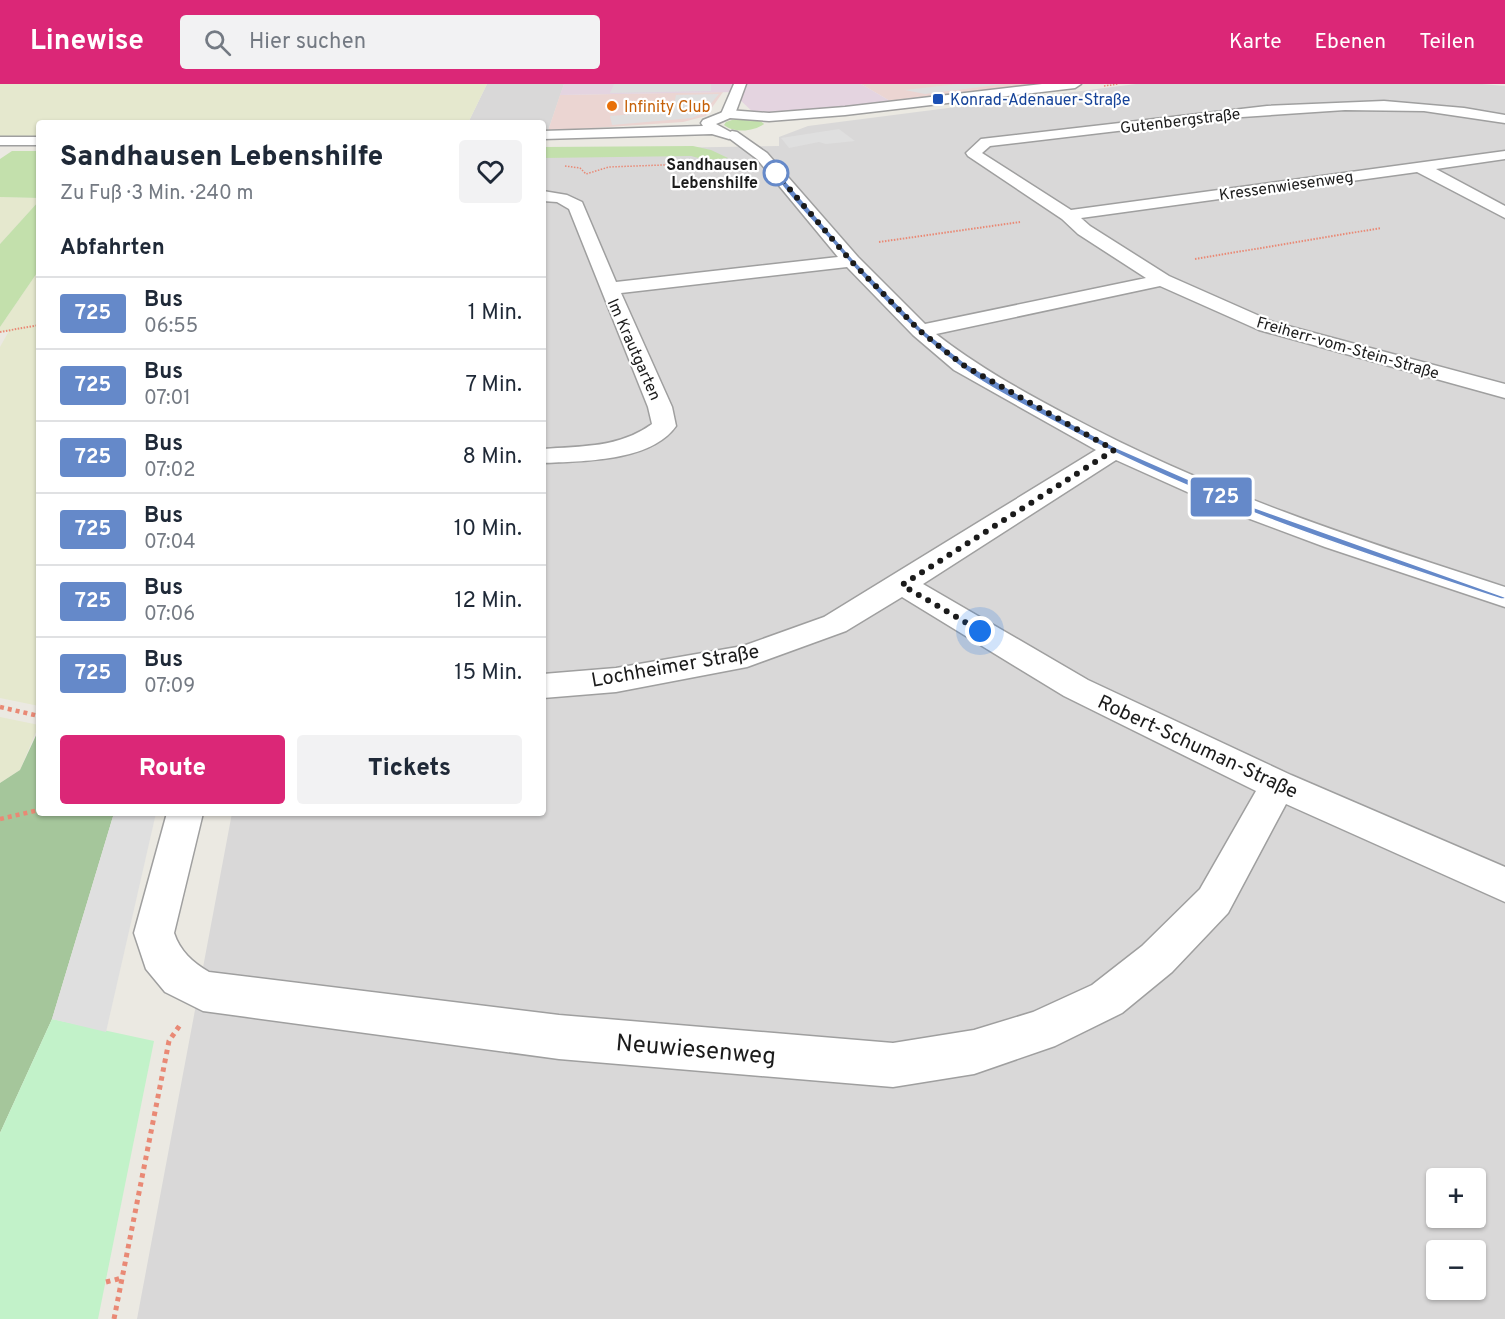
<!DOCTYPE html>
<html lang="de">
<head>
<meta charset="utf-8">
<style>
	:root { --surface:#fff; --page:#f2f2f3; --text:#1f2937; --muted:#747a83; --line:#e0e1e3; --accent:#db2777 }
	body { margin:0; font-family:Overpass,sans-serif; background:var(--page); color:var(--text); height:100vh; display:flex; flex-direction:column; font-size:22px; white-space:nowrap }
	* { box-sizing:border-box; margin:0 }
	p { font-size:20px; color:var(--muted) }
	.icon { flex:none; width:33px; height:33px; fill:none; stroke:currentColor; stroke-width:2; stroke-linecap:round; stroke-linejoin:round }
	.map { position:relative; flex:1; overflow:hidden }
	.drawer { position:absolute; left:36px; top:36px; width:510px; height:696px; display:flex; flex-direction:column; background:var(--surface); border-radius:6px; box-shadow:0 2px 4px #0004 }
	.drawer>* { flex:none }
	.badge { padding:0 12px; border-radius:4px; font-size:21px; line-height:39px }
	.controls { position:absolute; left:1426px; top:1084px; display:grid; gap:12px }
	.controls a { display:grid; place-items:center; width:60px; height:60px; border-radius:6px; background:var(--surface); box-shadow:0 2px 4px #0004; font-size:30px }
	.you { position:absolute; width:30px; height:30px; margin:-15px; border:4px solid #fff; border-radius:50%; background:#1a73e8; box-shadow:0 0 0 9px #1a73e833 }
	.map>.badge { position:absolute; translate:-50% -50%; box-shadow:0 0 0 3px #fff }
	h2 { padding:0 24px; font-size:22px; line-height:54px }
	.round { display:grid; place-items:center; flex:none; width:63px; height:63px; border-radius:6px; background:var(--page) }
	.summary { display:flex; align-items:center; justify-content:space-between; height:102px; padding:0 24px }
	h1 { font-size:28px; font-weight:800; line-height:45px }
	.action { display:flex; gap:12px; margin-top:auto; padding:12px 24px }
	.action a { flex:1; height:69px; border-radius:6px; background:var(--accent); color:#fff; font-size:24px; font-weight:800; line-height:69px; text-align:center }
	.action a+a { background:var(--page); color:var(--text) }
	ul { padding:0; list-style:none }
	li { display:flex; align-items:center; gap:18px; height:72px; padding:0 24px; border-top:2px solid var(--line) }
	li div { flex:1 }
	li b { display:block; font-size:22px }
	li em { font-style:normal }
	li .badge { min-width:66px; font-weight:700; text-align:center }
	header { display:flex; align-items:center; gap:36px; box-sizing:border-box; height:84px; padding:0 30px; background:var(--accent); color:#fff }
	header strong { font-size:28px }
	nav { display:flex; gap:33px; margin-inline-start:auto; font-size:21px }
	.search { width:420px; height:54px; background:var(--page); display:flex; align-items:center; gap:15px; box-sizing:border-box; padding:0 21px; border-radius:6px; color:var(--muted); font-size:22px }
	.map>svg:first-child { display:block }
	.residential { fill:#d9d8d8; fill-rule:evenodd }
	.commercial { fill:#ebd5d2 }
	.industrial { fill:#e4d4e0 }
	.farmland { fill:#e5e8ce }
	.grass { fill:#c3e0ac }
	.forest { fill:#a5c69b }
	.park { fill:#c2f2c9 }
	.parking { fill:#dfdfdf }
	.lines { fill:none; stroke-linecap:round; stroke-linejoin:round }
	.minor-casing { stroke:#9f9f9f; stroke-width:3 }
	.tertiary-casing { stroke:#9f9f9f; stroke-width:3 }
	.path-far3 { stroke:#e98975; stroke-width:1.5; stroke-dasharray:1.5 1.5; stroke-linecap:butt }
	.path-far2 { stroke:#e98975; stroke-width:2; stroke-dasharray:1.5 1.5; stroke-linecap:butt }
	.path-far1 { stroke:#e98975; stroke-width:4.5; stroke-dasharray:4 4; stroke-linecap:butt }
	.path { stroke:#e98975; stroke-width:5; stroke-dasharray:4.5 4.5; stroke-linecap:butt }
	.minor { fill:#fff; fill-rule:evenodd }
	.tertiary { fill:#fff; fill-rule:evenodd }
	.line { fill:#6589c9; stroke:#fff; stroke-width:1.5 }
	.walk { stroke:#1b1b1b; stroke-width:6; stroke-dasharray:0 10.8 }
	.transit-dot { fill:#1a4fb4; stroke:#fff; stroke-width:2 }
	.food-dot { fill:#e8710a; stroke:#fff; stroke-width:2 }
	.stop-dot { fill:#fff; stroke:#6589c9; stroke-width:3 }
	.labels { text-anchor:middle; stroke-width:4.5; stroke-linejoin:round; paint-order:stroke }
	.far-transit-label { font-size:16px; fill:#164399; stroke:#fff; text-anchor:start }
	.far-food-label { font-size:16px; fill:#c56008; stroke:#fff; text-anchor:start }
	.far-street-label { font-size:16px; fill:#1b1b1b; stroke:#fff }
	.far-stop-label { font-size:16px; font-weight:bold; fill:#1b1b1b; stroke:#fff; text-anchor:end }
	.street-label { font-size:20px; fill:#1b1b1b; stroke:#fff }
	.near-street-label { font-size:24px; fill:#1b1b1b; stroke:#fff }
</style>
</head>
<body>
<header>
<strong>Linewise</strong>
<div class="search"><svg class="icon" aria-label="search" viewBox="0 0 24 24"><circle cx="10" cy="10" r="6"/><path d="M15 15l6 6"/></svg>Hier suchen</div>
<nav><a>Karte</a><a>Ebenen</a><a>Teilen</a></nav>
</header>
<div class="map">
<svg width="1505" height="1235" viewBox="0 0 1505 1235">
	<rect width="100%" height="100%" fill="#ebe9e2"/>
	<g class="residential">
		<path d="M487 0H564L548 47H543V39H468Z"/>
		<path d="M1136 0H1482L1505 2V1235H137L232 729H543V66L779 62V53L808 42ZM1437 1095H1476V1134H1437ZM1437 1167H1476V1206H1437Z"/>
	</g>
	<g class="commercial">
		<path d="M861 0H1075L897 21Z"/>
		<path d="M723 8 706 32 683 38 548 47 560 11Z"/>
	</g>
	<path class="industrial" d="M564 0H861L897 21 755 30 738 14V8L560 11Z"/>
	<g class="farmland">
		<path d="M0 0H487L468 39H39V54H0Z"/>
		<path d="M0 113 39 114V117L0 160Z"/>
		<path d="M39 186V622L0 614V263L9 247 0 248V243Z"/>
		<path d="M0 633 39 641 20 686 0 699Z"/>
	</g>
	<g class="grass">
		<path d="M738 34C746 34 758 33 764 40 753 48 734 49 724 41L726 38Z"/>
		<path d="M693 62 711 66 728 74 706 76 691 72 543 74V63Z"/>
		<path d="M12 67H39V114L0 113V75Z"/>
		<path d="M39 117V186L0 243V160Z"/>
	</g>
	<path class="forest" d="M39 645V729H114L52 935 0 1049V699L20 686Z"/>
	<path class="park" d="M52 935 154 957 98 1235H0V1049Z"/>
	<g class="parking">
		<path d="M614 0H711V7L610 9Z"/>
		<path d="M957 0H1004L925 10 905 6Z"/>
		<path d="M719 10 703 29 692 34 612 41 610 32 673 27 676 11Z"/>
		<path d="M839 45 855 57 826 60 819 58 789 64 781 54Z"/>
		<path d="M114 729H156L106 948 52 935Z"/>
	</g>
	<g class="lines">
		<g class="minor-casing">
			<g id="minor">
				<path d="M734 0H746L735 30 728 34 721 30Z"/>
				<path d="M1384 17 1464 24 1505 31V39L1424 27 1345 26 1227 34 990 62 982 69 1071 126 1505 67V75L1436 85 1505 122V134L1417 88 1081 134 1090 142 1169 192 1273 238 1505 300V314L1259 246 1160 202 936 250C978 283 1024 308 1071 333 1209 407 1356 455 1505 503V523L1325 463 1234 429 1116 376 923 500 1088 596 1291 691 1505 783V818L1286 720 1228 829 1172 888 1122 929 1055 962 974 990 893 1003 559 975 203 927 165 908 146 885 134 849 167 729H203L174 849C180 867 192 878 209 888L559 931 893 959 974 946 1033 928 1092 901 1142 862 1200 805 1256 707 1064 612 902 513 846 547 747 583 616 608 543 614V590L616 584 743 562 824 533 1096 366 954 286 913 251 847 183 621 209 672 323 676 342C651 378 582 377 543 379V365C582 362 619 364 652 340L648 323 569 125 557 118 543 117V107L567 111 582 118 616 198 838 173 757 75 725 51 732 47 737 48 767 69 858 173 925 240 1146 194 1078 150 1062 135 968 72 966 69 981 55 1267 22Z"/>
			</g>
		</g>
		<g class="tertiary-casing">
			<g id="tertiary">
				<path d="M1042 0H1081L1075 4 845 31 769 37 730 34 716 40 736 51 729 55 712 50 543 55V47L703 42 701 39 703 36 728 26 769 29 845 23Z"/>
				<rect x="0" y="53" width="39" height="8"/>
			</g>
		</g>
		<g class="path-far3">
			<path d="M1104 2 1118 0"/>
			<path d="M565 82 580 84 586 90 609 83 716 79"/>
		</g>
		<g class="path-far2">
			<path d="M879 158 1020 138"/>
			<path d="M1195 175 1381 144"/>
			<path d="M0 248 39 241"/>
		</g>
		<g class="path-far1">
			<path d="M0 623 39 632"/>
			<path d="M0 735 39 726"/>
		</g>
		<g class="path">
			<path d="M106 1198 122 1194"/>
			<path d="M114 1235 169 957 180 941"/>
		</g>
		<use href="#minor" class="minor"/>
		<use href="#tertiary" class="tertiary"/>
	</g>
	<path class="line" d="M774 88H778L853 175 922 245 965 279 1028 316 1117 364 1247 421 1505 513V515H1501C1349 465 1197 415 1055 338 1023 320 987 303 957 280 910 245 869 202 831 157 818 143 778 102 774 88Z"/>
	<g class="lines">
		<path class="walk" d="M776 89 851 177 920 247 963 281 1114 366 902 501 980 547"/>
	</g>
	<rect class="transit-dot" x="932" y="9" width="12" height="12" rx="3"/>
	<circle class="food-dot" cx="612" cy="22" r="6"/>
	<circle class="stop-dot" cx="776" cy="89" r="12"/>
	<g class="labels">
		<g class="far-transit-label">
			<text x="950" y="21">Konrad-Adenauer-Straße</text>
		</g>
		<g class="far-food-label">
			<text x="624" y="28">Infinity Club</text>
		</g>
		<g class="far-street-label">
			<text transform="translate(1180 36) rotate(-7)" y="6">Gutenbergstraße</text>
			<text transform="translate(1286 101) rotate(-8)" y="6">Kressenwiesenweg</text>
			<text transform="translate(1348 263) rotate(16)" y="6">Freiherr-vom-Stein-Straße</text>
			<text transform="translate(635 265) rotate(66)" y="6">Im Krautgarten</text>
		</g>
		<g class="far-stop-label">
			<text x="758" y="86">Sandhausen<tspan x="758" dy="18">Lebenshilfe</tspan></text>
		</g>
		<g class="street-label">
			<text transform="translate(675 581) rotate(-10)" y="7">Lochheimer Straße</text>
			<text transform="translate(1198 662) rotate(25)" y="7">Robert-Schuman-Straße</text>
		</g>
		<g class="near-street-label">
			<text transform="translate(696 965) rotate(5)" y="8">Neuwiesenweg</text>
		</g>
	</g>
</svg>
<div class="controls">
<a>+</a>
<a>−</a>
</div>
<div class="you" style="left:980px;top:547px"></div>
<b class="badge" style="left:1221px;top:413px;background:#6589c9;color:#fff">725</b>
<section class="drawer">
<div class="summary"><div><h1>Sandhausen Lebenshilfe</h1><p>Zu Fuß · 3 Min. · 240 m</p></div><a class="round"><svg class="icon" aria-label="heart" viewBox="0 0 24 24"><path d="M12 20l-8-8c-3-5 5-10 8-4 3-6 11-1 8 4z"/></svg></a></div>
<h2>Abfahrten</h2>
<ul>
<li><span class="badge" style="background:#6589c9;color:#fff">725</span><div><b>Bus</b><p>06:55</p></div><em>1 Min.</em></li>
<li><span class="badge" style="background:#6589c9;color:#fff">725</span><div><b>Bus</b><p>07:01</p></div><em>7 Min.</em></li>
<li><span class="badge" style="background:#6589c9;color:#fff">725</span><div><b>Bus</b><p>07:02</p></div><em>8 Min.</em></li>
<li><span class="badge" style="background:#6589c9;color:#fff">725</span><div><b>Bus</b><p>07:04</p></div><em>10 Min.</em></li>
<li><span class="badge" style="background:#6589c9;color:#fff">725</span><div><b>Bus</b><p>07:06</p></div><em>12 Min.</em></li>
<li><span class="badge" style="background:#6589c9;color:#fff">725</span><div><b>Bus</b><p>07:09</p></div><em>15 Min.</em></li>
</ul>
<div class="action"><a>Route</a><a>Tickets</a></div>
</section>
</div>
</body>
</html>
